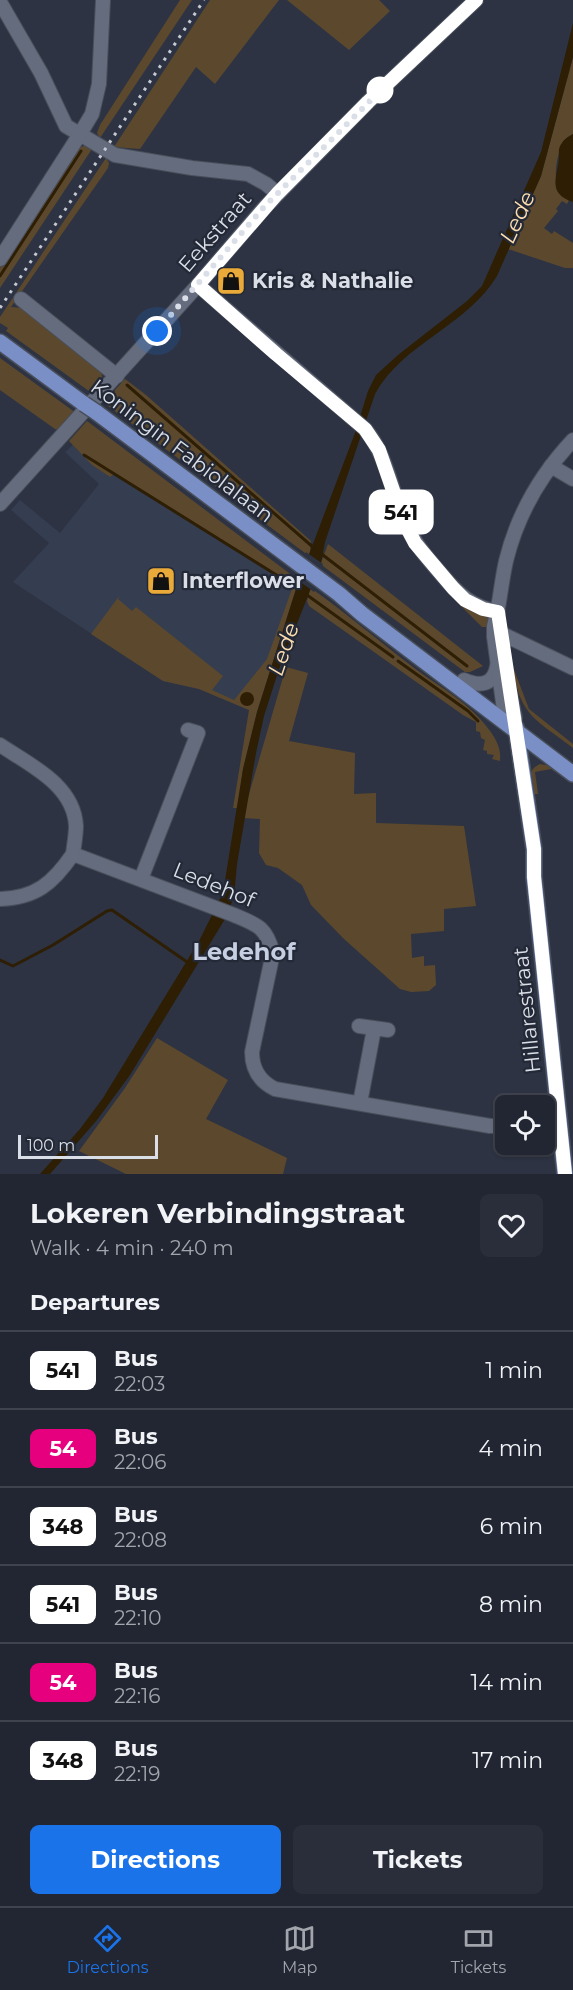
<!DOCTYPE html>
<html lang="en">
<head>
<meta charset="utf-8">
<style>
	:root { --surface:#222632; --page:#2a2e3a; --text:#f1f3f6; --muted:#a2a5ac; --line:#3f434d; --accent:#1a73e8 }
	body { margin:0; font-family:Montserrat,sans-serif; background:var(--page); color:var(--text); height:100vh; display:flex; flex-direction:column; font-size:22px; white-space:nowrap }
	* { box-sizing:border-box; margin:0 }
	p { font-size:20px; color:var(--muted) }
	.icon { flex:none; width:33px; height:33px; fill:none; stroke:currentColor; stroke-width:2; stroke-linecap:round; stroke-linejoin:round }
	.map { position:relative; height:1174px; overflow:hidden }
	.side { display:flex; flex-direction:column; background:var(--surface); flex:1 }
	.side>* { flex:none }
	.badge { padding:0 12px; border-radius:9px; font-size:21px; line-height:39px }
	.buttons { position:absolute; left:495px; top:1095px; display:grid; gap:12px }
	.buttons a { display:grid; place-items:center; width:60px; height:60px; border-radius:9px; background:var(--surface); box-shadow:0 2px 4px #0004,0 0 0 2px var(--line); font-size:30px }
	.scale { position:absolute; left:18px; bottom:15px; width:140px; box-sizing:border-box; padding-left:6px; border:3px solid #dadee7; border-top:0; font-size:16px; line-height:21px; white-space:nowrap; color:#dadee7; -webkit-text-stroke:4px #232937; paint-order:stroke }
	.you { position:absolute; width:30px; height:30px; margin:-15px; border:4px solid #fff; border-radius:50%; background:#1a73e8; box-shadow:0 0 0 9px #1a73e833 }
	.map>.badge { position:absolute; translate:-50% -50%; box-shadow:0 0 0 3px #fff }
	h2 { padding:0 30px; font-size:22px; line-height:54px }
	.round { display:grid; place-items:center; flex:none; width:63px; height:63px; border-radius:9px; background:var(--page) }
	.overview { display:flex; align-items:center; justify-content:space-between; height:102px; padding:0 30px }
	h1 { font-size:28px; font-weight:700; line-height:45px }
	.primary-button { display:flex; gap:12px; margin-top:auto; padding:12px 30px }
	.primary-button a { flex:1; height:69px; border-radius:9px; background:var(--accent); color:#fff; font-size:24px; font-weight:700; line-height:69px; text-align:center }
	.primary-button a+a { background:var(--page); color:var(--text) }
	ul { padding:0; list-style:none }
	li { display:flex; align-items:center; gap:18px; height:78px; padding:0 30px; border-top:2px solid var(--line) }
	li div { flex:1 }
	li b { display:block; font-size:22px }
	li em { font-style:normal }
	li .badge { min-width:66px; font-weight:700; text-align:center }
	.menu { display:flex; justify-content:space-around; align-items:center; height:84px; border-top:2px solid var(--line); background:var(--surface); font-size:16px; color:var(--muted) }
	.menu a { display:grid; justify-items:center; gap:3px }
	.menu .on { color:var(--accent) }
	.map>svg:first-child { display:block }
	.built { fill:#353d51 }
	.green { fill:#5c492d }
	.water { fill:#2d1e04 }
	.pier { fill:#2d3342 }
	.lines { fill:none; stroke-linecap:round; stroke-linejoin:round }
	.stream { stroke:#2d1e04; stroke-width:3 }
	.minor-casing { stroke:#484e5a; stroke-width:16 }
	.major-casing { stroke:#484e5a; stroke-width:18 }
	.minor { stroke:#656c7d; stroke-width:14 }
	.major { stroke:#798fc6; stroke-width:15 }
	.rail { stroke:#c5c9d3; stroke-width:3; stroke-dasharray:3 6; stroke-linecap:butt }
	.major-bridge-casing { stroke:#484e5a; stroke-width:18; stroke-linecap:butt }
	.major-bridge { stroke:#798fc6; stroke-width:15 }
	.line-casing { stroke:#fff; stroke-width:14 }
	.line { stroke:#fff; stroke-width:9 }
	.walk { stroke:#dadee7; stroke-width:6; stroke-dasharray:0 10.8 }
	.stop-dot { fill:#fff; stroke:#fff; stroke-width:3 }
	.labels { text-anchor:middle; stroke-width:4.5; stroke-linejoin:round; paint-order:stroke }
	.street-label { font-size:21px; fill:#dadee7; stroke:#232937 }
	.poi-label { font-size:21px; font-weight:bold; fill:#dadee7; stroke:#232937; text-anchor:start }
	.water-label { font-size:22px; font-style:italic; fill:#fedeaf; stroke:#232937 }
	.quarter-label { font-size:24px; font-weight:bold; fill:#c6cfe1; stroke:#232937 }
</style>
</head>
<body>
<div class="map">
<svg width="573" height="1174" viewBox="0 0 573 1174">
	<rect width="100%" height="100%" fill="#2d3342"/>
	<path class="built" d="M73 445 92 465 110 477 113 474 295 588 257 712 251 711 199 689 163 681 13 582 49 543 11 510 20 500 60 533 99 484 65 452Z"/>
	<g class="green">
		<path d="M180 0H192L100 138 97 133 100 125Z"/>
		<path d="M210 0H279L215 84 196 67 140 149 114 147Z"/>
		<path d="M287 0H379L390 11 349 50Z"/>
		<path d="M573 57V134C556 145 554 171 557 190L569 200 567 204 562 201 556 209 558 211 544 228 552 234 554 231 573 243V268H565L508 249 541 176Z"/>
		<path d="M84 146H86L92 149 0 288V268L78 148Z"/>
		<path d="M106 158 109 163 108 168 11 307 23 308 101 370 102 377 97 380 93 394 6 331 8 328 0 323V317Z"/>
		<path d="M0 358 76 413 64 421V425L58 430 55 429 0 390Z"/>
		<path d="M125 379 146 395 311 541 310 552 297 586 257 712 243 769 238 808H233L249 710 199 689 163 681 91 634 120 595 118 599 132 611 136 607 223 676 212 690 234 700 267 659 293 586 114 474 110 477 92 465 69 441 87 421 297 579 308 553H305L104 403 114 397 115 390Z"/>
		<path d="M328 544 483 666 470 672H465L323 566 321 563Z"/>
		<path d="M310 589 314 592 315 591C347 614 378 640 409 664 433 683 462 698 482 721 492 733 502 745 500 761L492 759 494 755 487 754V751L483 750 485 740 481 738 480 732 476 731V722L463 715 309 606 307 601Z"/>
		<path d="M451 592 487 615 490 619 488 627H482L449 594Z"/>
		<path d="M286 667 308 673 289 741 355 753 354 794 376 793V823L464 826 476 906 444 909V931L411 934 412 958 424 956V966L435 965 436 985 429 991 411 992 400 989 344 939 311 905 302 885 278 868 266 865 259 853 260 819 242 818Z"/>
		<path d="M513 667 529 709 573 744V748C537 720 519 716 513 667Z"/>
		<path d="M540 764 551 766 573 784 551 769 535 772 538 794H532C531 782 526 770 540 764Z"/>
		<path d="M157 1038 228 1080 206 1119 287 1158 283 1174H126L79 1151 125 1088Z"/>
	</g>
	<g class="water">
		<path d="M573 23V57L541 176 497 276C467 326 403 343 375 394L325 542 321 563 279 669 264 716 256 753 237 864 234 897 225 919 130 1075 97 1120 50 1174H40L80 1129 103 1098 199 941 223 893 243 769 257 712 297 586 355 433 368 391 376 375 398 355 467 301 482 286 541 152Z"/>
		<path d="M573 134V202C546 193 558 176 559 157 559 152 558 148 562 143 564 139 569 136 573 134Z"/>
		<circle cx="247" cy="699" r="7"/>
	</g>
	<path class="pier" d="M306 552 323 564 313 591 296 579Z"/>
	<g class="lines">
		<g class="stream">
			<path d="M0 276 81 151"/>
			<path d="M127 385 314 548"/>
			<path d="M84 455 299 589"/>
			<path d="M319 552 467 666"/>
			<path d="M307 595 393 657"/>
			<path d="M398 661 468 711 478 721"/>
			<path d="M0 960 13 966 53 945 107 911 112 910 190 964"/>
		</g>
		<g class="minor-casing">
			<g id="minor">
				<path d="M0 2 41 73 66 126 115 155 192 168 248 174 266 184 277 193"/>
				<path d="M0 259 80 134 92 114 99 84 103 0"/>
				<path d="M198 285 365 429C387 455 391 491 405 522 414 543 427 558 442 575 458 594 472 607 498 612"/>
				<path d="M21 299 117 376"/>
				<path d="M551 466 573 479"/>
				<path d="M0 504 198 285 264 208 368 102 476 0"/>
				<path d="M494 630 573 668"/>
				<path d="M464 680C480 687 494 685 497 666"/>
				<path d="M510 694 515 718"/>
				<path d="M504 710 494 637V626C500 604 501 583 506 561 517 516 541 474 573 440"/>
				<path d="M0 745C30 765 74 785 76 826 76 835 74 845 73 854L234 915C258 925 266 927 273 953L252 1052C252 1069 259 1081 275 1089L490 1126H506"/>
				<path d="M141 879 198 733 188 730"/>
				<path d="M0 899C36 898 53 883 73 854"/>
				<path d="M359 1026 388 1030"/>
				<path d="M360 1103 374 1029"/>
				<path d="M544 1122 559 1120"/>
			</g>
		</g>
		<g class="major-casing">
			<g id="major">
				<path d="M0 342 84 404"/>
				<path d="M96 412 339 594 362 614 573 774"/>
				<path d="M516 727 534 849V877L565 1174"/>
			</g>
		</g>
		<use href="#minor" class="minor"/>
		<use href="#major" class="major"/>
		<path class="rail" d="M0 308 204 0"/>
		<g class="major-bridge-casing">
			<path id="major-bridge" d="M84 404 96 412"/>
		</g>
		<use href="#major-bridge" class="major-bridge"/>
	</g>
	<g class="lines">
		<g class="line-casing">
			<path id="line" d="M476 0 368 102 277 194 198 285 276 354 365 429 379 450 404 522 415 543 453 588 465 600 483 609 498 612 534 849V877L565 1174"/>
		</g>
		<use href="#line" class="line"/>
		<path class="walk" d="M157 331 264 207 384 87 380 90"/>
	</g>
	<defs>
		<g id="shop-square" transform="scale(1.5)"><rect x="-9" y="-9" width="18" height="18" rx="4" fill="#eaaa39" stroke="#232937"/><path d="M-5-2.5h2.3a2.7 3.5 0 0 1 5.4 0H5L5.5 6h-11ZM-1.5-2.5h3a1.5 2.3 0 0 0-3 0Z" fill="#111"/></g>
	</defs>
	<g fill-rule="evenodd">
		<use href="#shop-square" x="231" y="281"/>
		<use href="#shop-square" x="161" y="581"/>
	</g>
	<circle class="stop-dot" cx="380" cy="90" r="12"/>
	<g class="labels">
		<g class="street-label">
			<text transform="translate(215 232) rotate(-49)" y="7">Eekstraat</text>
			<text transform="translate(182 451) rotate(37)" y="7">Koningin Fabiolalaan</text>
			<text transform="translate(214 885) rotate(22)" y="7">Ledehof</text>
			<text transform="translate(527 1010) rotate(-96)" y="7">Hillarestraat</text>
		</g>
		<g class="poi-label">
			<text x="252" y="288">Kris &amp; Nathalie</text>
			<text x="182" y="588">Interflower</text>
		</g>
		<g class="water-label">
			<text transform="translate(517 217) rotate(-65)" y="8">Lede</text>
			<text transform="translate(283 649) rotate(-71)" y="8">Lede</text>
		</g>
		<g class="quarter-label">
			<text x="244" y="960">Ledehof</text>
		</g>
	</g>
</svg>
<div class="buttons">
<a><svg class="icon" aria-label="locate" viewBox="0 0 24 24"><circle cx="12" cy="12" r="6"/><path d="M12 2v4M12 18v4M2 12h4M18 12h4"/></svg></a>
</div>
<div class="scale">100 m</div>
<div class="you" style="left:157px;top:331px"></div>
<b class="badge" style="left:401px;top:512px;background:#fff;color:#111">541</b>
</div>
<section class="side">
<div class="overview"><div><h1>Lokeren Verbindingstraat</h1><p>Walk · 4 min · 240 m</p></div><a class="round"><svg class="icon" aria-label="heart" viewBox="0 0 24 24"><path d="M12 20l-8-8c-3-5 5-10 8-4 3-6 11-1 8 4z"/></svg></a></div>
<h2>Departures</h2>
<ul>
<li><span class="badge" style="background:#fff;color:#111">541</span><div><b>Bus</b><p>22:03</p></div><em>1 min</em></li>
<li><span class="badge" style="background:#e6007e;color:#fff">54</span><div><b>Bus</b><p>22:06</p></div><em>4 min</em></li>
<li><span class="badge" style="background:#fff;color:#111">348</span><div><b>Bus</b><p>22:08</p></div><em>6 min</em></li>
<li><span class="badge" style="background:#fff;color:#111">541</span><div><b>Bus</b><p>22:10</p></div><em>8 min</em></li>
<li><span class="badge" style="background:#e6007e;color:#fff">54</span><div><b>Bus</b><p>22:16</p></div><em>14 min</em></li>
<li><span class="badge" style="background:#fff;color:#111">348</span><div><b>Bus</b><p>22:19</p></div><em>17 min</em></li>
</ul>
<div class="primary-button"><a>Directions</a><a>Tickets</a></div>
</section>
<nav class="menu">
<a class="on"><svg class="icon" aria-label="directions" viewBox="0 0 24 24"><path d="M12 3l9 9-9 9-9-9zM9 14v-3h6M13 9l2 2-2 2"/></svg>Directions</a>
<a><svg class="icon" aria-label="map" viewBox="0 0 24 24"><path d="M3 6l6-2 6 2 6-2v14l-6 2-6-2-6 2zM9 4v14M15 6v14"/></svg>Map</a>
<a><svg class="icon" aria-label="tickets" viewBox="0 0 24 24"><path d="M3 7h18v10H3zM15 7v10"/></svg>Tickets</a>
</nav>
</body>
</html>
